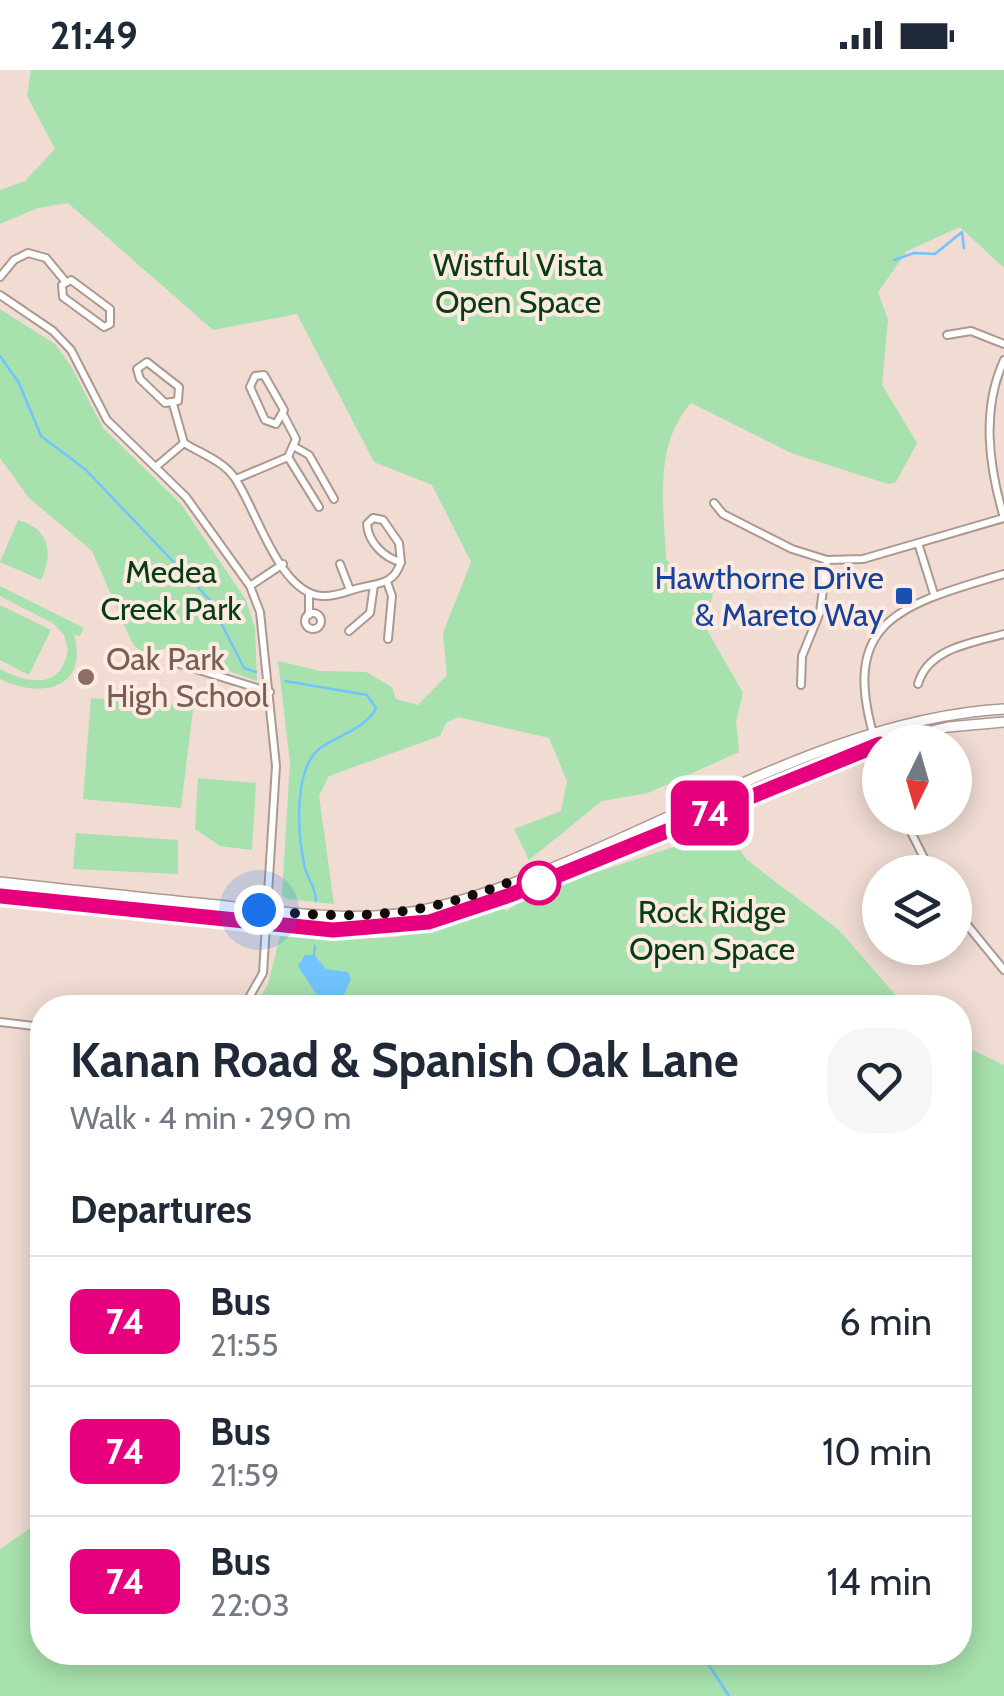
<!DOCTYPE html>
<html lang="en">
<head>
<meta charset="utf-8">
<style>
	:root { --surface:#fff; --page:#f6f6f7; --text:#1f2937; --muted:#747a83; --line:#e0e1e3 }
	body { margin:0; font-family:Cabin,sans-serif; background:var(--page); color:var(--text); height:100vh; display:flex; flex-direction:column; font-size:38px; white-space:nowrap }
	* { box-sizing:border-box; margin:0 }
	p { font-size:32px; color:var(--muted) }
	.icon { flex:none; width:55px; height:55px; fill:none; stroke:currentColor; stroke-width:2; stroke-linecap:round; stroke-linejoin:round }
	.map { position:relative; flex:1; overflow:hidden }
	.panel { position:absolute; left:30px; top:925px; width:942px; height:670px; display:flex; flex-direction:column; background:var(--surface); border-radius:40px; box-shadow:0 5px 25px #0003 }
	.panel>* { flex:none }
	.badge { padding:0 20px; border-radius:15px; font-size:35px; line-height:65px }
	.needle { width:65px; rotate:185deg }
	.tools { position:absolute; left:862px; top:655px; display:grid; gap:20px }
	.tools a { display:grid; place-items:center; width:110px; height:110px; border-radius:50%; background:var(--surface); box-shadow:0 5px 25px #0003; font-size:50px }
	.you { position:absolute; width:50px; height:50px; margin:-25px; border:8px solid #fff; border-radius:50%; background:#1a73e8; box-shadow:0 0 0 15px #1a73e833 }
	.map>.badge { position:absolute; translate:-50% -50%; box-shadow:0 0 0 5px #fff }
	h2 { padding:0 40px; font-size:38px; line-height:90px }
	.round { display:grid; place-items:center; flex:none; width:105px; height:105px; border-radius:40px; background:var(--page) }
	.head { display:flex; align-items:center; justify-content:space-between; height:170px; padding:0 40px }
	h1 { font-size:48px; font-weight:700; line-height:75px }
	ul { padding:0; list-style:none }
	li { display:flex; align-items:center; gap:30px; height:130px; padding:0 40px; border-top:2px solid var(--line) }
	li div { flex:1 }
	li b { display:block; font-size:38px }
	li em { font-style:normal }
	li .badge { min-width:110px; font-weight:700; text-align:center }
	.status { display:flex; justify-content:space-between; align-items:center; height:70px; padding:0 50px; background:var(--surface); direction:ltr }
	.status svg { height:28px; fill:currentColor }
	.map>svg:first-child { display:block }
	.green { fill:#a7e1ad }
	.water { fill:#72c4fe }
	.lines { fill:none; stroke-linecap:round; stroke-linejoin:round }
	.stream { stroke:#72c4fe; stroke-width:2.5 }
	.minor-casing { stroke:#ab9990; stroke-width:10 }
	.major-casing { stroke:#ab9990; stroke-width:12 }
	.minor { stroke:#fff; stroke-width:6 }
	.major { stroke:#fff; stroke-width:9 }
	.line-casing { stroke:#fff; stroke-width:22 }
	.line { stroke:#e6007e; stroke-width:15 }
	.walk { stroke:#120c09; stroke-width:10; stroke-dasharray:0 18 }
	.transit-dot { fill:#1a4fb4; stroke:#fdeae0; stroke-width:4 }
	.education-dot { fill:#8d6e63; stroke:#fdeae0; stroke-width:4 }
	.stop-dot { fill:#fff; stroke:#e6007e; stroke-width:5 }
	.labels { text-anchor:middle; stroke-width:8; stroke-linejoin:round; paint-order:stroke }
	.park-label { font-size:32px; fill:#053d15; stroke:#fdeae0 }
	.transit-label { font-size:32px; fill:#164399; stroke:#fdeae0; text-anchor:end }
	.education-label { font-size:32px; fill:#785e54; stroke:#fdeae0; text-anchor:start }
</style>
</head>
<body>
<div class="status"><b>21:49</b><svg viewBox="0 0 49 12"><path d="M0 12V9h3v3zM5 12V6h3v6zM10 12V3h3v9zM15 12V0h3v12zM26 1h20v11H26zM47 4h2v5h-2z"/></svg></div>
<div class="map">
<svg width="1004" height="1626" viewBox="0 0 1004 1626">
	<rect width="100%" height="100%" fill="#f0dcd3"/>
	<g class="green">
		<path d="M31 0H1004V198L960 157 907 181 878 222 888 250 882 315 917 373 896 412 888 414 791 383 691 333C653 376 664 435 666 490L713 522 706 558 743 623 736 651 739 682 648 723 602 731 529 790 514 759 561 741 567 711 549 668 458 647 446 653 440 666 329 706 319 726 334 834 287 829 282 825 290 692 278 591 320 601 366 602 392 617 396 629 418 635 447 605 443 563 471 492 432 415 374 392 297 244 213 260 68 133 38 138 0 154V120L25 111 55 79 27 26Z"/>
		<path d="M0 239 55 274 71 296 103 358 181 434 246 530 255 558 257 611 189 587 176 576 158 580 159 595 133 575 92 481 29 428 0 388Z"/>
		<path d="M18 450C49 458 54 484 41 510L0 492Z"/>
		<path d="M0 516 84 558 80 566 74 564C89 620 40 629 0 609V599C28 613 61 621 68 580L64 565 54 554 0 526Z"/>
		<path d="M0 535 51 560 29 605 0 590Z"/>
		<path d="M91 628 189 636 193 640 181 738 83 729Z"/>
		<path d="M198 708 256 713 252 780 220 776 195 759Z"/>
		<path d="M726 760 747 790 839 860 906 937 254 938 268 914 280 866 335 870 396 867 447 857 502 838 507 841 522 830 582 807Z"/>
		<path d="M76 763 178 770V804L73 799Z"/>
		<path d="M960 974 1004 995V1626H0V1479L42 1450V1582H960Z"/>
	</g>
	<path class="water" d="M305 885H314L326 899 348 902 351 909 344 925 330 937H319L318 927 298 896Z"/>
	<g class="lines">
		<g class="stream">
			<path d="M894 190 914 183 935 184 962 162 964 178"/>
			<path d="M0 286 19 313 41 366 86 400 209 529 244 598 256 602"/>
			<path d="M285 611 367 625 376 638C367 658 336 666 319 679 293 701 298 764 304 794 306 808 316 816 316 831"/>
			<path d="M314 885 315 876"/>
			<path d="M700 1582 729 1626"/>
		</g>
		<g class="minor-casing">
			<g id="minor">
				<path d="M0 207 14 190 28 183 46 188 65 211"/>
				<path d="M71 210 110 239V254L104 257 63 227 62 215Z"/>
				<path d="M0 225 53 261 71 280 107 350 186 427 250 516 260 542 276 696 263 903 243 938"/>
				<path d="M947 265 971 261 1004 274"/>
				<path d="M147 292 179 317 178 331 165 333 140 309 137 299Z"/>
				<path d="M264 305 284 340 276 354 265 350 250 317 255 306Z"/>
				<path d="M173 334 184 373"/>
				<path d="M184 373C200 383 223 391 234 407 256 437 278 523 322 526 336 527 347 521 359 518 380 513 394 514 401 492"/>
				<path d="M295 377 309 385 334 429"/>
				<path d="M288 387 319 437"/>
				<path d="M158 395 184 373"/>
				<path d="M236 409 288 387 296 369 284 346"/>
				<path d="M714 433 723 444 792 479 827 490 863 489 1004 448"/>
				<path d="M373 448 383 450 399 473 401 492C384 488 368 472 367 454Z"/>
				<path d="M1004 448C989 397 981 340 1004 290"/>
				<path d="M918 473 934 524"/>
				<path d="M340 494 350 520"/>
				<path d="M387 512 392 526 388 569"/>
				<path d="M250 516 283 494"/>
				<circle cx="313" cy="551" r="8"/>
				<path d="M309 545V523"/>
				<path d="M349 561 370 543 374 515"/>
				<path d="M173 592 270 622"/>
				<path d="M918 614C928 578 972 573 1004 564"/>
				<path d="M801 615 802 586 820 542 827 490"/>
				<path d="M880 686C835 554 891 537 1004 504"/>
				<path d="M904 748 931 802"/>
				<path d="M955 840 1004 900"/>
				<path d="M0 952 42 957"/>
			</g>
		</g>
		<g class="major-casing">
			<g id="major">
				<path d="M886 672 948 657 1004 652"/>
				<path d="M0 812C73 820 145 828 218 835 290 843 364 855 436 837 625 790 807 650 1004 639"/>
				<path d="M0 826 333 860 429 853 510 825 880 674"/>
			</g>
		</g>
		<use href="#minor" class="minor"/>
		<use href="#major" class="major"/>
	</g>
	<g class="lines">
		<g class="line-casing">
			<path id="line" d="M0 826 333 860 429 852 510 825 880 674"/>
		</g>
		<use href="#line" class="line"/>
		<path class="walk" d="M259 840C372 852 434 845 539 800V813"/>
	</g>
	<rect class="transit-dot" x="894" y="516" width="20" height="20" rx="5"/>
	<circle class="education-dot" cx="86" cy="607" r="10"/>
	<circle class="stop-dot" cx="539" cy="813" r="20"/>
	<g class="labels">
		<g class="park-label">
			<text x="518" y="206">Wistful Vista<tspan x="518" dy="37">Open Space</tspan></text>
			<text x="171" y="513">Medea<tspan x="171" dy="37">Creek Park</tspan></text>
			<text x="712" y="853">Rock Ridge<tspan x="712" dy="37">Open Space</tspan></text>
		</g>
		<g class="transit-label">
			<text x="884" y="519">Hawthorne Drive<tspan x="884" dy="37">&amp; Mareto Way</tspan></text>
		</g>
		<g class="education-label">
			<text x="106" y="600">Oak Park<tspan x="106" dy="37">High School</tspan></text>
		</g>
	</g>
</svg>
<div class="tools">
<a><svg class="needle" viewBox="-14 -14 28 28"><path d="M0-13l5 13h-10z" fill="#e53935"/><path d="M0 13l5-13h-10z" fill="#747a83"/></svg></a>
<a><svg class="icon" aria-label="layers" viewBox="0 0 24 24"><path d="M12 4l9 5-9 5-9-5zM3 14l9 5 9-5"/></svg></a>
</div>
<div class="you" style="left:259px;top:840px"></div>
<b class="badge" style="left:710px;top:743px;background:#e6007e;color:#fff">74</b>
<section class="panel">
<div class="head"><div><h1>Kanan Road &amp; Spanish Oak Lane</h1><p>Walk · 4 min · 290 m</p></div><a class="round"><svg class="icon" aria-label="heart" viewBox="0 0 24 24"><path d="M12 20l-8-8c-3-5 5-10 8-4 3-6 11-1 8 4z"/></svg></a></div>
<h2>Departures</h2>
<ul>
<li><span class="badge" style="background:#e6007e;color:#fff">74</span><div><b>Bus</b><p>21:55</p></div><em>6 min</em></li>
<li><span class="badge" style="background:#e6007e;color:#fff">74</span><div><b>Bus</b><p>21:59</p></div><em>10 min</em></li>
<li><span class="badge" style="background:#e6007e;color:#fff">74</span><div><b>Bus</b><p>22:03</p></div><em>14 min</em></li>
</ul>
</section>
</div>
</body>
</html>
